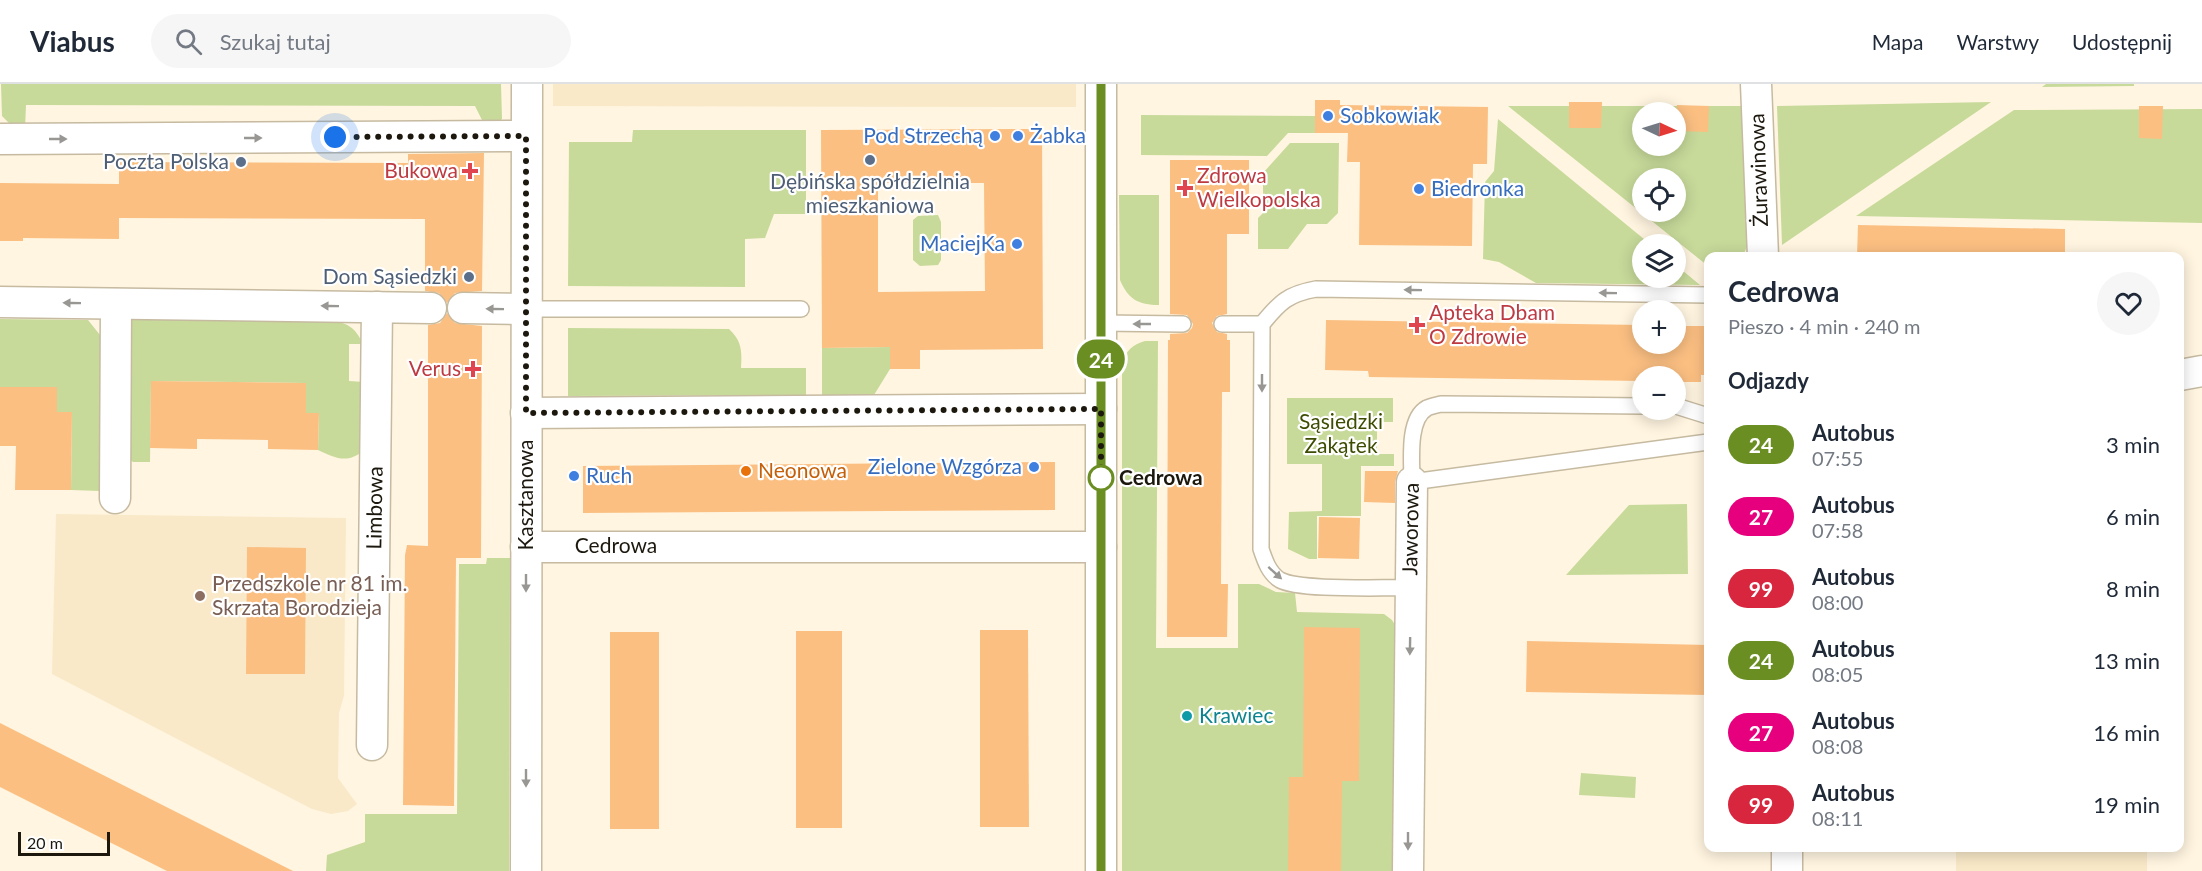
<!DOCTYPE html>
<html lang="pl">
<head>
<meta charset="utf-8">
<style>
	:root { --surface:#fff; --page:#f6f6f7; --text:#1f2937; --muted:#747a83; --line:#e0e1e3 }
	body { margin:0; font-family:Lato,sans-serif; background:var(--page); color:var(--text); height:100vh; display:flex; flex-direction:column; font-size:22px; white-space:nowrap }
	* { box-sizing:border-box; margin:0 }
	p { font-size:20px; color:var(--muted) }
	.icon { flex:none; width:33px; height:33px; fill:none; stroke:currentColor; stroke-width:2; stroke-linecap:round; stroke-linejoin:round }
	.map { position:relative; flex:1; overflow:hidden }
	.sheet { position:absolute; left:1704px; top:168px; width:480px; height:600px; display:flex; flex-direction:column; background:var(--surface); border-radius:12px; box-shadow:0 3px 15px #0003 }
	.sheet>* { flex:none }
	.badge { padding:0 12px; border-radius:20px; font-size:21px; line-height:39px }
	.needle { width:39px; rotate:94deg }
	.controls { position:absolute; left:1632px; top:18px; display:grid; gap:12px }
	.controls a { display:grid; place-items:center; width:54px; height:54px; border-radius:50%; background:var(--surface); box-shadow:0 3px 15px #0003; font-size:30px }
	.scale { position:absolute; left:18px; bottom:15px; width:92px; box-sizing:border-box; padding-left:6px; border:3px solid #1c180e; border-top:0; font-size:16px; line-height:21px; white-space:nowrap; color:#1c180e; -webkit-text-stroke:4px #fff; paint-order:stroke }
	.you { position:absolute; width:30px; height:30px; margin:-15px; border:4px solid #fff; border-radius:50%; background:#1a73e8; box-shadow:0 0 0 9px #1a73e833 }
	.map>.badge { position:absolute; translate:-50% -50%; box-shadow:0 0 0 3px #fff }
	h2 { padding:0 24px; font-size:22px; line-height:54px }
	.round { display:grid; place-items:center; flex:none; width:63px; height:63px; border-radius:32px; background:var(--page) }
	.head { display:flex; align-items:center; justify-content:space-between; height:102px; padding:0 24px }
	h1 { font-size:28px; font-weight:700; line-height:45px }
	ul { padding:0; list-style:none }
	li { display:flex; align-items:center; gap:18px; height:72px; padding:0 24px }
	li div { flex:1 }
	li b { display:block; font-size:22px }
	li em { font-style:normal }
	li .badge { min-width:66px; font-weight:700; text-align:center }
	header { display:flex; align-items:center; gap:36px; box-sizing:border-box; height:84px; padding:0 30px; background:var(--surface); border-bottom:2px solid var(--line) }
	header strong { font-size:28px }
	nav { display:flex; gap:33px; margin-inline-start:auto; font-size:21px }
	.search { width:420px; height:54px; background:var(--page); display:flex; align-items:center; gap:15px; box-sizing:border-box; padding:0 21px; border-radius:33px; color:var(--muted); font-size:22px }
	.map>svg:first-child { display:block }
	.built { fill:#f9e9c8 }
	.green { fill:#c7da9a; fill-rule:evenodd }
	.building { fill:#fbbf82; fill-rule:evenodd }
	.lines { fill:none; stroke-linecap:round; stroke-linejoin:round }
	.lane-casing { stroke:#c6baa1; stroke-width:18 }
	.street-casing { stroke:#c6baa1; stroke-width:33 }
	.lane { stroke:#fff; stroke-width:15 }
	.street { stroke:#fff; stroke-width:30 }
	.oneway { fill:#999793 }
	.line-casing { stroke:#fff; stroke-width:14 }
	.line { stroke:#6b8e23; stroke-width:9 }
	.walk { stroke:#1c180e; stroke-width:6; stroke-dasharray:0 10.8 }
	.shop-dot { fill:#3f7fe0; stroke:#fff; stroke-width:2 }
	.service-dot { fill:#5c6f8a; stroke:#fff; stroke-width:2 }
	.health-dot { fill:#e0444e; stroke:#fff; stroke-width:2 }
	.food-dot { fill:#e8710a; stroke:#fff; stroke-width:2 }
	.stop-dot { fill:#fff; stroke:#6b8e23; stroke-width:3 }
	.education-dot { fill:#8d6e63; stroke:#fff; stroke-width:2 }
	.culture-dot { fill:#0f9aa8; stroke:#fff; stroke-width:2 }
	.labels { text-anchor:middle; stroke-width:4.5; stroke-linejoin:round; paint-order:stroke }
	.shop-label { font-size:21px; fill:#366cbe; stroke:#fff; text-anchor:start }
	.service-label { font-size:21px; fill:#4e5e75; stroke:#fff; text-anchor:end }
	.street-label { font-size:21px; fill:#1c180e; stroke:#fff }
	.health-label { font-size:21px; fill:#be3a42; stroke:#fff; text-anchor:end }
	.park-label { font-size:21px; fill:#3c4c00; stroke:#fff }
	.food-label { font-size:21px; fill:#c56008; stroke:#fff; text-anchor:start }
	.stop-label { font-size:21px; font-weight:bold; fill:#1c180e; stroke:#fff; text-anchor:start }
	.education-label { font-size:21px; fill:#785e54; stroke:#fff; text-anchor:start }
	.culture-label { font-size:21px; fill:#0d838f; stroke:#fff; text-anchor:start }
</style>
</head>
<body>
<header>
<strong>Viabus</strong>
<div class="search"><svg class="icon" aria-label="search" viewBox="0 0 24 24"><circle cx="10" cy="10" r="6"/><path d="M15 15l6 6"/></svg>Szukaj tutaj</div>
<nav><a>Mapa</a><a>Warstwy</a><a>Udostępnij</a></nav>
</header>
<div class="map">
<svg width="2202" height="787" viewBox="0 0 2202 787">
	<rect width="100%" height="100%" fill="#fff5e0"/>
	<g class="built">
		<path d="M553 0H1076V23L553 22Z"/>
		<path d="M56 430 346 434 344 612 339 629 338 694 357 720 348 727 331 730 312 725 52 590Z"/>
		<rect x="1956" y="764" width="191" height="23"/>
	</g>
	<g class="green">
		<path d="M1 0H501L502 35 495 40 485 42 475 22 26 21 25 45H15L2 32Z"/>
		<path d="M2046 0H2134V2L2042 3Z"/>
		<path d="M1991 18 1782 161 1777 22Z"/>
		<path d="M1508 22H1741L1751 143 1750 155 1743 172H1708V182ZM1642 28H1676V62H1642ZM1642 94H1676V128H1642Z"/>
		<path d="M2202 25V139L1856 132 2014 26Z"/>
		<path d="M1141 31 1315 32V49H1288L1267 72 1141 71Z"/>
		<path d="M1498 35 1650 160H1642V194H1676V181L1700 201 1536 199 1499 178 1483 175 1485 98 1494 87Z"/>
		<path d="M633 46H806V130H774L765 154 745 155V203L568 202 569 58H632Z"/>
		<path d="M1290 59H1339L1338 129 1327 140H1307L1288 165H1258V134L1263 129V89Z"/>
		<path d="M1119 111H1159V221C1138 221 1128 215 1120 196Z"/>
		<path d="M938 131 941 138V176L938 181 920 182 913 176V136L918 132Z"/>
		<path d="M133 234 331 236C349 240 355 243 363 260H349V297L364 298 363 367C347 380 335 374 318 366L319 329H306V299L151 297 150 378H133L125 371V241Z"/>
		<path d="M0 235 88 236 100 251V407L71 406 72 329 57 328V304L0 303Z"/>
		<path d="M568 244 729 245C742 257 742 267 741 284H806V311L568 312Z"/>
		<path d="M1145 257H1158L1156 564H1238V500H1259L1276 508 1295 509 1297 528 1384 530 1392 536 1400 549 1397 787H1122V278C1127 266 1132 261 1145 257Z"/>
		<path d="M890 263V285L874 311H822V264Z"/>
		<path d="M1287 314H1393V338H1377V370H1394V382H1361V432H1317V475H1309L1288 465 1289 428 1322 427V380H1287Z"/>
		<path d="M1687 420 1688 490 1566 491 1629 421Z"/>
		<path d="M487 474H510L509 787H326L327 771 365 758V730H457L459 480H486Z"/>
		<path d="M1581 689 1636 693 1635 714 1579 711Z"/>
	</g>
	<g class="building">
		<path d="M1315 16H1340V21L1488 23 1487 80H1473L1472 162 1359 161 1360 78H1347L1348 49H1315Z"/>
		<path d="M1569 18H1602L1601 44H1569Z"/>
		<path d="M1677 21 1709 22 1708 48 1676 47Z"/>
		<path d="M2139 22H2163L2162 55 2139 54Z"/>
		<path d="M1042 45 1043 265 920 266V285H890V263L822 264 821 46ZM878 99H984L985 207 878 208Z"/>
		<path d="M484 69 482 207 455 209 447 219 439 209 425 207V135L119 134V155L23 154V157H0V99L119 100V78L408 79V70Z"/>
		<path d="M1170 76H1249V150H1227V230L1217 232 1212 239 1217 248 1227 250V256H1230V308H1222L1221 500H1228L1227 553H1167L1168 256H1170V250L1187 249 1192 244 1193 240 1187 231 1170 230Z"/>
		<path d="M1858 141 2065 145V172H1857Z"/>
		<path d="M447 229 455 239 482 242 481 474H456L454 722 403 721 405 471 407 461 428 462V241L440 239Z"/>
		<path d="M1326 236 1642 241V260H1676V242H1708V291H1701V298H1676V292H1642V297L1369 293 1368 287 1325 286Z"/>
		<path d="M151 297 306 299V329H319L318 366 268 365V356L197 355V365L150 364Z"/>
		<path d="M0 303H57V328H72L71 406H15L16 362H0Z"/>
		<path d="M1055 378V426L583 429V382Z"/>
		<path d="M1365 387H1398L1395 398V419L1364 418Z"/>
		<path d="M1319 433 1360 434 1359 475 1318 474Z"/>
		<path d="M247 463 306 464 305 590H246Z"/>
		<path d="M1304 543 1360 544 1359 697H1342L1341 787H1288L1289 693H1303Z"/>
		<path d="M980 546H1028L1029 743H980Z"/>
		<rect x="796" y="547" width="46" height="197"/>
		<rect x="610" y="548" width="49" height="197"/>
		<path d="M1527 557 1708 561V611L1526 608Z"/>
		<path d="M0 639 293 787H167L0 703Z"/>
	</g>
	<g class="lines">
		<g class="lane-casing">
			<g id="lane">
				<path d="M526 225H801"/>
				<path d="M1101 239 1183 240"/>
				<path d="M1222 240H1262"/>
				<path d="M1642 322 1441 320C1437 321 1431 322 1427 324 1407 335 1412 378 1412 398L1708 358"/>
				<path d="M1676 322 1708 332"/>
				<path d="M1410 504C1384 503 1300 507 1280 496 1269 489 1265 477 1261 465L1262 240C1280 218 1288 210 1316 205L1708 211"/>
			</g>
		</g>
		<g class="street-casing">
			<g id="street">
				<path d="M1756 0 1763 172"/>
				<path d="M0 55 526 52"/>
				<path d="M0 218 431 224"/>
				<path d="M463 224 526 225"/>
				<path d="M2180 291 2202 287"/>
				<path d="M526 329 1101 325"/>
				<path d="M115 414 116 220"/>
				<path d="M526 463H1101"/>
				<path d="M372 661 377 223"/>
				<path d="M1787 764V787"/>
				<path d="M526 787 527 0"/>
				<path d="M1101 787V0"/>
				<path d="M1408 787 1412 398"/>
			</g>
		</g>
		<use href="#lane" class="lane"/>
		<use href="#street" class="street"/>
	</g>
	<defs><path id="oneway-solid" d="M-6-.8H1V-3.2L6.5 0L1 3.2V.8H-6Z" transform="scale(1.5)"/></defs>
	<g class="oneway">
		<use href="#oneway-solid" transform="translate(253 54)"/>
		<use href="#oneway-solid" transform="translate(58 55)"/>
		<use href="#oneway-solid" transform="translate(1413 206) rotate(-179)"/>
		<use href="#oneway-solid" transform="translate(1608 209) rotate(-179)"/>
		<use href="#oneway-solid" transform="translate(72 219) rotate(-179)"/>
		<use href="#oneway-solid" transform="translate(330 222) rotate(-179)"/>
		<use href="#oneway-solid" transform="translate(495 225) rotate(-179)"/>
		<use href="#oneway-solid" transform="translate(1142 240) rotate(-180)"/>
		<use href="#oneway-solid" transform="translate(1262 299) rotate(90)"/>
		<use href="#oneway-solid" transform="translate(1275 489) rotate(42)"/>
		<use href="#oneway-solid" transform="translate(526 499) rotate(90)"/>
		<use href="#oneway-solid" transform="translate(1410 562) rotate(91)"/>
		<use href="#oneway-solid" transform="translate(526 694) rotate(90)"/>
		<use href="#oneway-solid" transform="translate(1408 757) rotate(90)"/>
	</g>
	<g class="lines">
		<g class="line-casing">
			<path id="line" d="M1101 0V787"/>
		</g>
		<use href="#line" class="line"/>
		<path class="walk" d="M335 53 526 52V329L1101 325V394"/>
	</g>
	<g class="shop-dot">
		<circle cx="1328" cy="32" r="6"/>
		<circle cx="995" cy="52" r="6"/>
		<circle cx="1018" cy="52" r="6"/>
		<circle cx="1419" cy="105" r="6"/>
		<circle cx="1017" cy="160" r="6"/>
		<circle cx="1034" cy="383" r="6"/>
		<circle cx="574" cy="392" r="6"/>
	</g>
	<g class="service-dot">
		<circle cx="870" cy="76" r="6"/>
		<circle cx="241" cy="78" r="6"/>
		<circle cx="469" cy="193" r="6"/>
	</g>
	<g class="health-dot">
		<path d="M467 78h6v6h6v6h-6v6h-6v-6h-6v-6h6z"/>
		<path d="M1182 95h6v6h6v6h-6v6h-6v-6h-6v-6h6z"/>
		<path d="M1414 232h6v6h6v6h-6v6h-6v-6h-6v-6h6z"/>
		<path d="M470 276h6v6h6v6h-6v6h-6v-6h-6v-6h6z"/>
	</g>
	<circle class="food-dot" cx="746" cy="387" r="6"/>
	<circle class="stop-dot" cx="1101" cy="394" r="12"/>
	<circle class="education-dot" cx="200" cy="512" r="6"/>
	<circle class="culture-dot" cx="1187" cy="632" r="6"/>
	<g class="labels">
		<g class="shop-label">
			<text x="1340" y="39">Sobkowiak</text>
			<text x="983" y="59" text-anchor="end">Pod Strzechą</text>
			<text x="1030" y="59">Żabka</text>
			<text x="1431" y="112">Biedronka</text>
			<text x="1005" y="167" text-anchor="end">MaciejKa</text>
			<text x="1022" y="390" text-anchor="end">Zielone Wzgórza</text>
			<text x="586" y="399">Ruch</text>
		</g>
		<g class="service-label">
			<text x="229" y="85">Poczta Polska</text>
			<text x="870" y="105" text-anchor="middle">Dębińska spółdzielnia<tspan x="870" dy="24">mieszkaniowa</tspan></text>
			<text x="457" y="200">Dom Sąsiedzki</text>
		</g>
		<g class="street-label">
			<text transform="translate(1759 86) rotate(-92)" y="7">Żurawinowa</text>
			<text transform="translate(526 411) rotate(-90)" y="7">Kasztanowa</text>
			<text transform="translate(375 424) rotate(-89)" y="7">Limbowa</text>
			<text transform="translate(1411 445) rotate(-89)" y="7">Jaworowa</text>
			<text x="616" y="469">Cedrowa</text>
		</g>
		<g class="health-label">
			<text x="458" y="94">Bukowa</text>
			<text x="1197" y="99" text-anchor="start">Zdrowa<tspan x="1197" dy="24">Wielkopolska</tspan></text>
			<text x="1429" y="236" text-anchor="start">Apteka Dbam<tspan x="1429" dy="24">O Zdrowie</tspan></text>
			<text x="461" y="292">Verus</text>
		</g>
		<g class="park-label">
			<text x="1341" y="345">Sąsiedzki<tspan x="1341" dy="24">Zakątek</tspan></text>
		</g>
		<g class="food-label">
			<text x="758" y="394">Neonowa</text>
		</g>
		<g class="stop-label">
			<text x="1119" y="401">Cedrowa</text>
		</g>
		<g class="education-label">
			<text x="212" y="507">Przedszkole nr 81 im.<tspan x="212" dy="24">Skrzata Borodzieja</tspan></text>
		</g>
		<g class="culture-label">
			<text x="1199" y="639">Krawiec</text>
		</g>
	</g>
</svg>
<div class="controls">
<a><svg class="needle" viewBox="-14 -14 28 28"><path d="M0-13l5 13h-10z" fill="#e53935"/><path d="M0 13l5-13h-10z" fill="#747a83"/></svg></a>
<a><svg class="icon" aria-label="locate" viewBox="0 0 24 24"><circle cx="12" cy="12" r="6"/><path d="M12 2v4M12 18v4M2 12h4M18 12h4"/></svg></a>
<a><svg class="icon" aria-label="layers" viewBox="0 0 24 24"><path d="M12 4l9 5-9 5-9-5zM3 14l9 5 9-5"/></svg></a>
<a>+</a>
<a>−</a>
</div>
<div class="scale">20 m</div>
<div class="you" style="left:335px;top:53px"></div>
<b class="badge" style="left:1101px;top:275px;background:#6b8e23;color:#fff">24</b>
<section class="sheet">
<div class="head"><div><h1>Cedrowa</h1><p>Pieszo · 4 min · 240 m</p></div><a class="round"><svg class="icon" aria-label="heart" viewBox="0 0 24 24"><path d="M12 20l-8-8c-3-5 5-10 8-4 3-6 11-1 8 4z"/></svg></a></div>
<h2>Odjazdy</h2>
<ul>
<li><span class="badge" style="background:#6b8e23;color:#fff">24</span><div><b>Autobus</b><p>07:55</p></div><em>3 min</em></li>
<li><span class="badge" style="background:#e6007e;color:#fff">27</span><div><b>Autobus</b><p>07:58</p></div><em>6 min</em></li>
<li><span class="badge" style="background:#d7263d;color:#fff">99</span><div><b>Autobus</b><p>08:00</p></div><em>8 min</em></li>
<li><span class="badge" style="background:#6b8e23;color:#fff">24</span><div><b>Autobus</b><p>08:05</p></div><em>13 min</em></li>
<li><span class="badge" style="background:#e6007e;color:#fff">27</span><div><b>Autobus</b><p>08:08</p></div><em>16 min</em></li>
<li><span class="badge" style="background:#d7263d;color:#fff">99</span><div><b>Autobus</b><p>08:11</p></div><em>19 min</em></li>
</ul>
</section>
</div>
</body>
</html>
